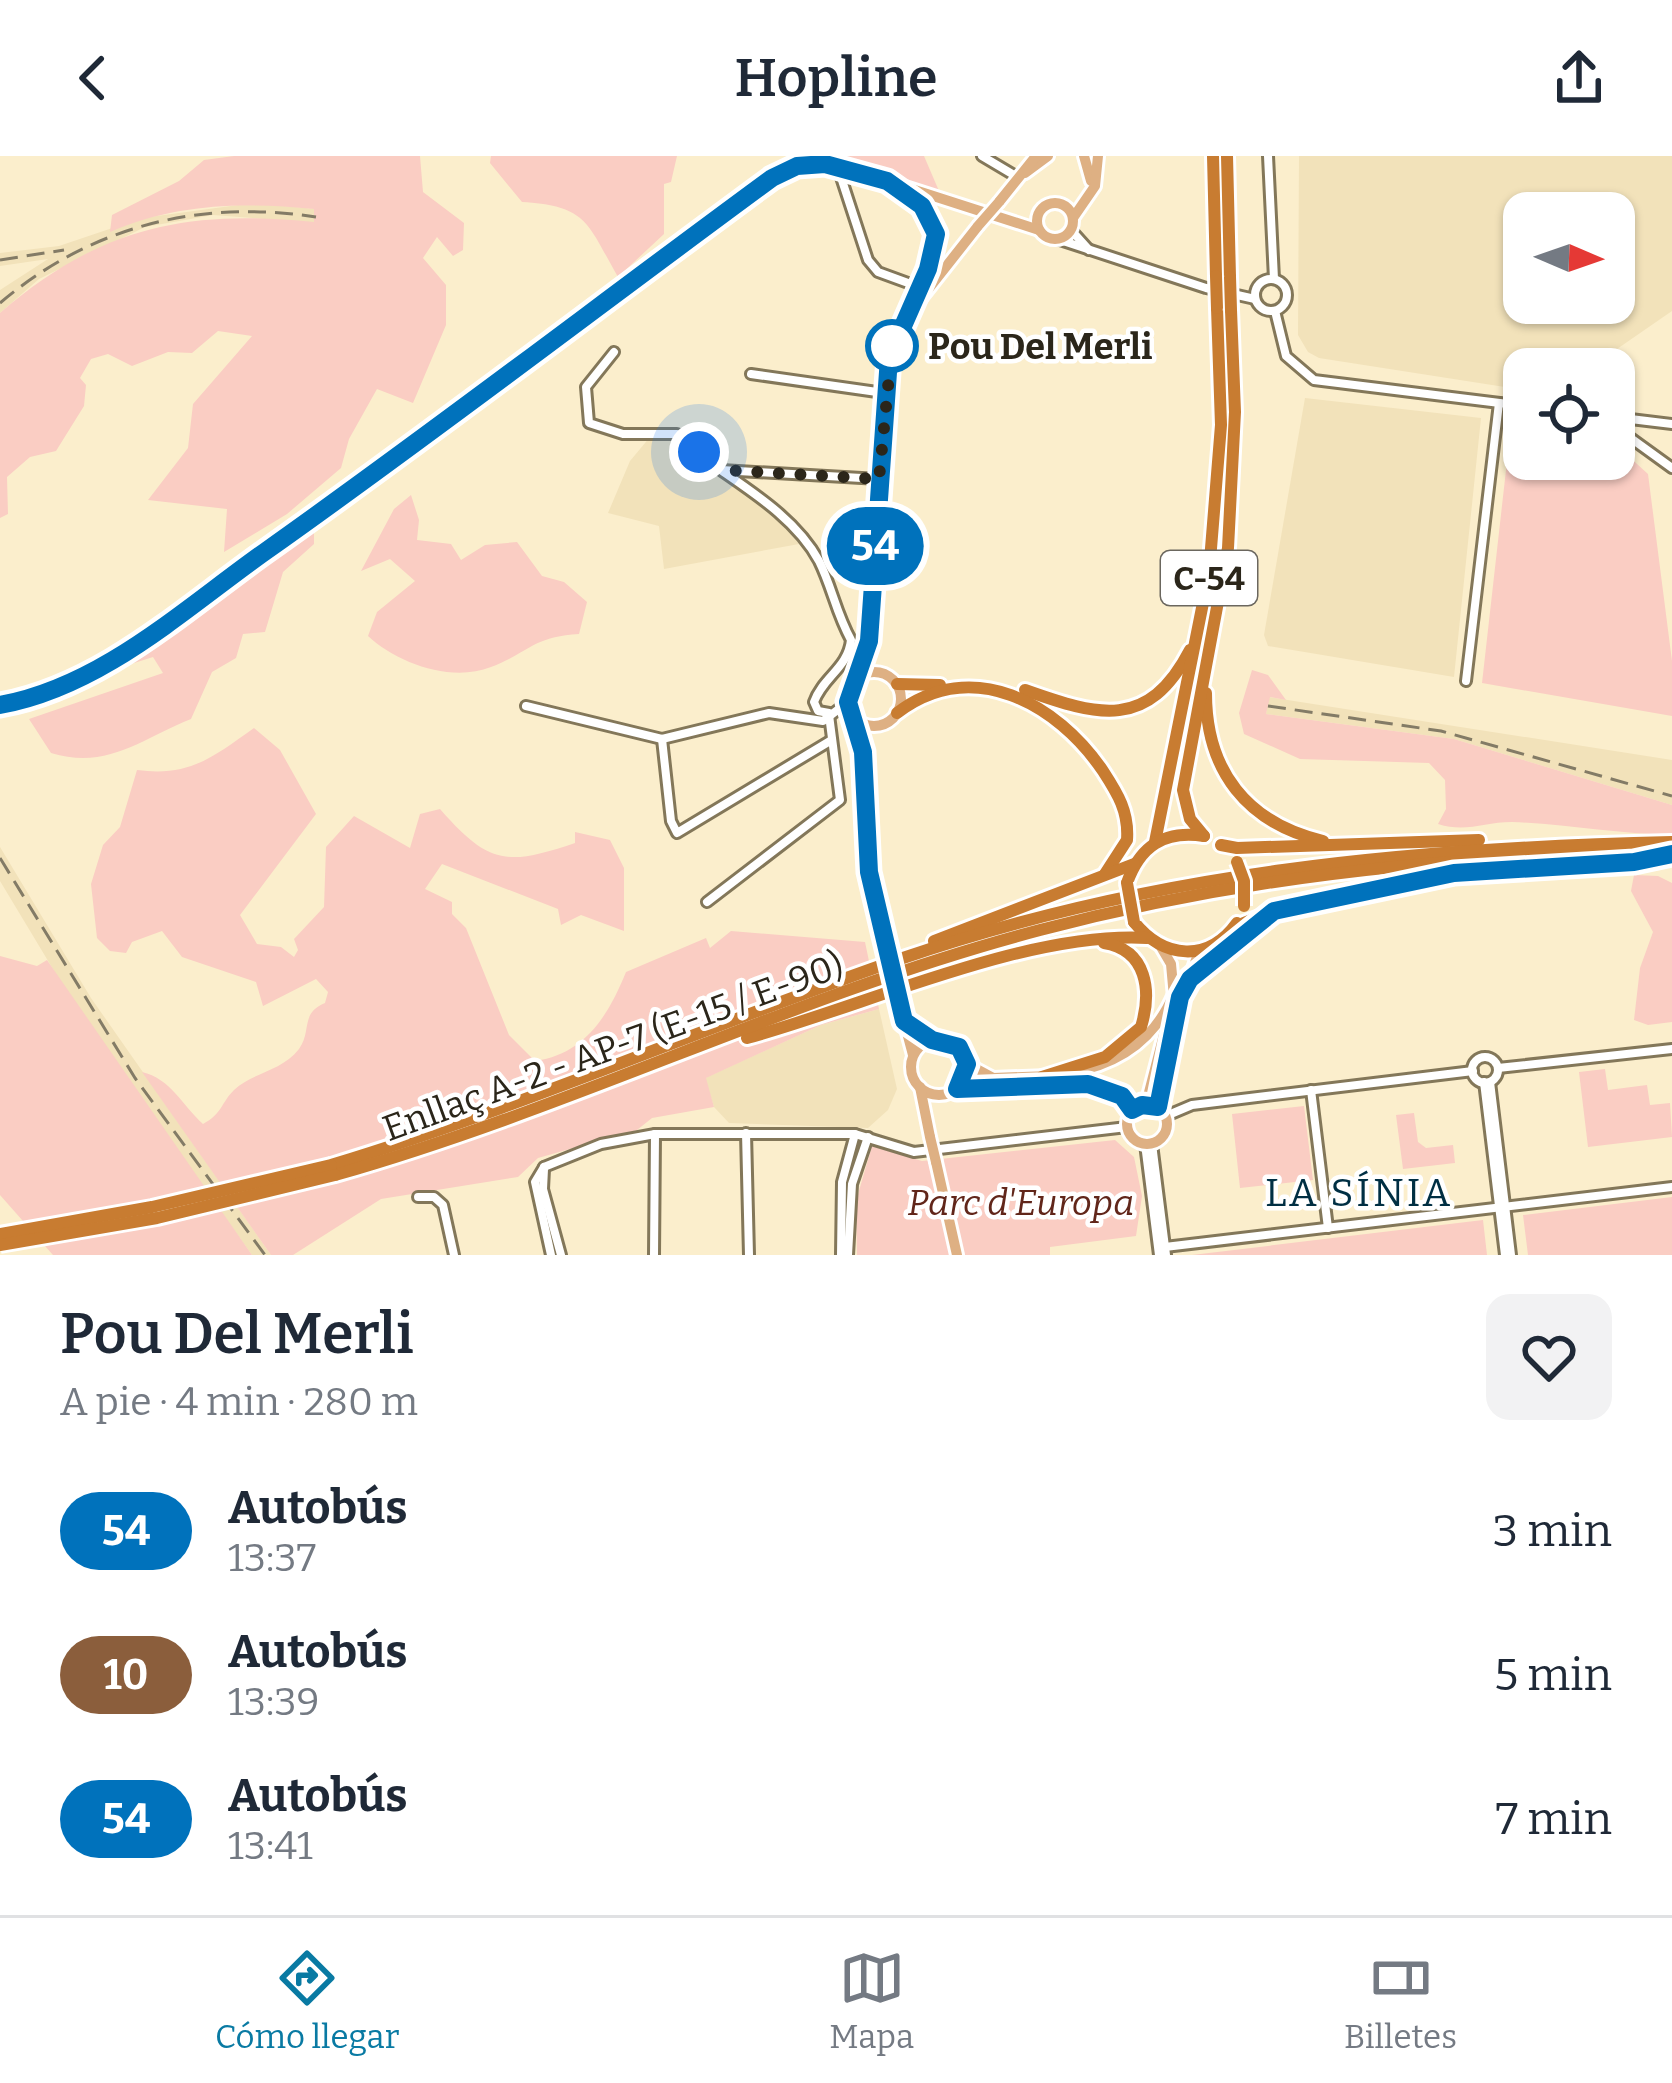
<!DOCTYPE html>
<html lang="es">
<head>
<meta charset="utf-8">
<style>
	:root { --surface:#fff; --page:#f2f2f3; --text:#1f2937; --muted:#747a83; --line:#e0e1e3; --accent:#097aa3 }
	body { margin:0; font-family:Bitter,serif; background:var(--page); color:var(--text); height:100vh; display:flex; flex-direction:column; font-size:45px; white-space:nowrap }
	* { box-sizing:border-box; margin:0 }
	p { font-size:39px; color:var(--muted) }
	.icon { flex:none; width:66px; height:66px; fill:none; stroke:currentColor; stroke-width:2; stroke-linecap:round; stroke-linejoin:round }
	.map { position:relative; height:1099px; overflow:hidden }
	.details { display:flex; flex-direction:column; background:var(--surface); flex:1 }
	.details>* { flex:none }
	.badge { padding:0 24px; border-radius:39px; font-size:42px; line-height:78px }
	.needle { width:78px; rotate:92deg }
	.buttons { position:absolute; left:1503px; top:36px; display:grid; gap:24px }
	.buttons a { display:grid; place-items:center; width:132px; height:132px; border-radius:24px; background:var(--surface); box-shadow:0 3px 9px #0004; font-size:60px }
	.you { position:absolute; width:60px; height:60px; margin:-30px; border:9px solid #fff; border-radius:50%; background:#1a73e8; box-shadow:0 0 0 18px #1a73e833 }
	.map>.badge { position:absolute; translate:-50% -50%; box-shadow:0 0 0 6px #fff }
	.round { display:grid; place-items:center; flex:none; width:126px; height:126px; border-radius:24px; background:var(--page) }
	.summary { display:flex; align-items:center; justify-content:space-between; height:204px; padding:0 60px }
	h1 { font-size:57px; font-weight:600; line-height:90px }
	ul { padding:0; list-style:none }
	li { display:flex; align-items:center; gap:36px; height:144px; padding:0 60px }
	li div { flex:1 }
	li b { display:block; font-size:45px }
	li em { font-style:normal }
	li .badge { min-width:132px; font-weight:700; text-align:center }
	header { display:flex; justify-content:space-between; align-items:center; height:156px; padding:0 60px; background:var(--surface); font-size:54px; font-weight:600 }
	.tab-bar { display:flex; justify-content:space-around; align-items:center; height:168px; border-top:3px solid var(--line); background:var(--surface); font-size:33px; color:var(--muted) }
	.tab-bar a { display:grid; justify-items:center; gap:6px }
	.tab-bar .selected { color:var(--accent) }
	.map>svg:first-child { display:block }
	.built { fill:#f2e2ba; fill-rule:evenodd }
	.green { fill:#facdc3 }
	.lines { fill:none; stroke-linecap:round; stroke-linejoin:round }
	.minor-casing { stroke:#837759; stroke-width:14 }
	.major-casing { stroke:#fff; stroke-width:16 }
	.highway-casing { stroke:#fff; stroke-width:18 }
	.minor { stroke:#fff; stroke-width:8 }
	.major { stroke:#deb083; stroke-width:10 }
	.highway { stroke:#c87c31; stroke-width:12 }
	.rail { stroke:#837b66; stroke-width:3; stroke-dasharray:18 9; stroke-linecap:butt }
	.major-bridge-casing { stroke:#fff; stroke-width:16; stroke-linecap:butt }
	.highway-bridge-casing { stroke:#fff; stroke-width:18; stroke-linecap:butt }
	.major-bridge { stroke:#deb083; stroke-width:10 }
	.highway-bridge { stroke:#c87c31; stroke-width:12 }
	.line-casing { stroke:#fff; stroke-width:27 }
	.line { stroke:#0072bc; stroke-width:18 }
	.walk { stroke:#2b261a; stroke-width:12; stroke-dasharray:0 21.6 }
	.stop-dot { fill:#fff; stroke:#0072bc; stroke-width:6 }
	.labels { text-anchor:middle; stroke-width:9; stroke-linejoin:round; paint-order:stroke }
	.shield { fill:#fff; stroke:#6b675f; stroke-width:3 }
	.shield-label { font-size:33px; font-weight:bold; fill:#2b261a }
	.stop-label { font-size:36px; font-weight:bold; fill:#2b261a; stroke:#fff; text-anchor:start }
	.street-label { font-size:36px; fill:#2b261a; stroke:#fff }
	.park-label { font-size:36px; font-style:italic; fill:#61261a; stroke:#fff }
	.neighbourhood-label { font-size:39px; letter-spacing:3px; fill:#002f43; stroke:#fff }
</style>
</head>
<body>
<header><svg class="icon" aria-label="back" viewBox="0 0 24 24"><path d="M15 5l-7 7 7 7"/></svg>Hopline<svg class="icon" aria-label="share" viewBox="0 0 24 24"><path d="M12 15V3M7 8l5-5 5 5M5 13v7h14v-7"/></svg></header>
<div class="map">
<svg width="1672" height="1099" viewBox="0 0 1672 1099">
	<rect width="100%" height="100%" fill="#fbeecc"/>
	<g class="built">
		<path d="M1299 0H1672V155L1588 213H1524V234L1319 202 1308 196 1298 179ZM1524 57H1614V147H1524Z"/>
		<path d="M253 47 315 53V67L213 59 145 71 39 123 0 157V134L48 103 0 110V97L59 90 142 62Z"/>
		<path d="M1305 242 1481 262 1454 521 1268 490 1264 479Z"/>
		<path d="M650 281 677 285 777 359 799 388 664 413 659 370 608 357 630 305Z"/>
		<path d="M1269 541 1672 604V649L1454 583 1266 558Z"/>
		<path d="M0 691 91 842 271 1099H252L80 858 0 725Z"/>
		<path d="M879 853 897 933 888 954 868 972 729 967 714 951 705 922 821 869Z"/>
	</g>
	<g class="green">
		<path d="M234 0H420L423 36 464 67 463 94 453 100 437 81 423 102 446 129V169L413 247 377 233 349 283 341 312 287 358 224 396 227 353 148 344 188 292 193 248 252 180 218 175 192 197 168 196 132 210 108 198 91 203 80 222 86 229 84 250 56 295 30 301 7 321 8 358 0 362V157C99 71 187 53 314 66V53C244 46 176 47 110 76L112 59 179 25 204 4Z"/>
		<path d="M491 0H677L671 26 664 28V78L618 121C587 67 588 50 522 46L490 7Z"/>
		<path d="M817 0H924L939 35Z"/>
		<path d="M1512 261 1524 263V303H1614V287L1648 318 1672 505V560L1482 527Z"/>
		<path d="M411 339 419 364 417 384 451 388 461 404 485 389 517 386 542 420 564 426 587 446 579 478C532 481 530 496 491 511 451 527 397 507 368 480L377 456 415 425 390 403 361 415 394 353Z"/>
		<path d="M314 374V388L283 416 265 476 243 478 236 502 212 516 191 563C141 583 108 614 51 597L29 563 163 517 153 501 109 515Z"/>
		<path d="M1252 514 1268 519 1286 544 1270 541 1266 558 1454 583 1672 649V679C1618 678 1565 668 1512 666 1484 666 1466 677 1438 668L1446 653 1445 624 1429 607 1300 603 1244 578 1239 557Z"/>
		<path d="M254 572 280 594 316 658 240 759 257 788 281 791 294 801 298 794 294 783 324 751 326 691 354 660 410 692 420 658 440 653C489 709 507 710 575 687V676L610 684 624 712V775L581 759 561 769 558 753 442 708 425 733 452 746V758L466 772 509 879 535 905C585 898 608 860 626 816L706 782 710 792 731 775 865 786 879 853 821 869 706 922 714 951 652 962 637 974 538 1002 518 1021 381 1043 293 1099H271L142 916C170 922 183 950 203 968 222 958 221 947 234 934 253 916 281 916 299 893 312 875 300 857 325 847L328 836 316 823 263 850 256 826 182 801 162 775 132 786 126 797 110 795 97 782 91 728 103 689 120 671 137 614C190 621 213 601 254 572Z"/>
		<path d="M1634 719 1658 720 1672 727V866L1648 869 1634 864 1640 812 1653 776 1631 735Z"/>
		<path d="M0 800 37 810 47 804 252 1099H53L0 1039Z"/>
		<path d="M1605 913 1608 934 1647 929 1650 949 1670 947 1672 981 1588 991 1579 916Z"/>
		<path d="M1304 950 1313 1024 1240 1032 1232 958Z"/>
		<path d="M1414 957 1418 986 1426 992 1453 989 1455 1007 1403 1013 1396 959Z"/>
		<path d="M1115 984 1134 1001 1142 1040 1136 1080 1050 1091V1099H857L856 1045 872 990 922 1005Z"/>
		<path d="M1672 1041V1099H1528L1523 1059Z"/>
		<path d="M1483 1064 1487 1099H1192Z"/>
	</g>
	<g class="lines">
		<g class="minor-casing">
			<g id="minor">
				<path d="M982 0 1019 22"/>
				<path d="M1268 0 1274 123"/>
				<path d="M837 9 868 104 878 116 919 131"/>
				<path d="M1071 74 1089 94"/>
				<path d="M1057 83 1206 132 1255 143"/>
				<circle cx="1271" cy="139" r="16"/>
				<path d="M1275 155 1286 200 1314 224 1524 250"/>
				<path d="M614 196 586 231 589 267 623 278H677L721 314 879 323"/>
				<path d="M751 218 884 237"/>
				<path d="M1614 261 1672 268"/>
				<path d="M1614 270 1672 312"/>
				<path d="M722 315C757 339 798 366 819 405 832 431 836 457 851 484 848 512 823 521 814 546L818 555 829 557"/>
				<path d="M1466 525 1499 247"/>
				<path d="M526 550 662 583 769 557 823 565 848 546"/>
				<path d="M662 583 671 665 677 677 830 585"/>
				<path d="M707 746 840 644 829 559"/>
				<circle cx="1485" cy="914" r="13"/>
				<path d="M1498 912 1672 893"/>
				<path d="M1484 926 1505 1099"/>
				<path d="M1490 926 1511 1099"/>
				<path d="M1311 934 1328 1072"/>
				<path d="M1166 960 1192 949 1473 915"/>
				<path d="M746 977 749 1099"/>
				<path d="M1145 988 1159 1099"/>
				<path d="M1152 988 1166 1099"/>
				<path d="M544 1011 601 988 655 978H855L914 996 1127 971"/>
				<path d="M544 1011 535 1026 551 1099"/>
				<path d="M544 1013 543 1033 561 1099"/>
				<path d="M418 1041H434L443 1049 454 1099"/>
				<path d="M1165 1091 1672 1031"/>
				<path d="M654 1099 655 978"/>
				<path d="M841 1099 842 1026 855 978"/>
				<path d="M848 1099 852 1028 868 981"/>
			</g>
		</g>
		<g class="major-casing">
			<g id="major">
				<path d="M1084 0 1091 25"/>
				<path d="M1025 17 1048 0"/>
				<path d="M999 46 1036 0"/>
				<circle cx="1055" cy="65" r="18"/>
				<path d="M1073 62 1095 30 1098 0"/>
				<path d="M915 150 978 70"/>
				<circle cx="874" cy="543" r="27"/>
				<path d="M861 520 869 485 888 202 928 113 936 78 922 49 900 33"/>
				<path d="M0 549 61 532 107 507 784 15 813 8 837 9 1039 74"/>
				<path d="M854 561 863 596 864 682 884 786"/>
				<path d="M1161 791 1171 808 1174 841"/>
				<path d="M897 839 913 899"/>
				<path d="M1173 871 1199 795"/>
				<circle cx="939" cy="911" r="28"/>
				<path d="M967 908 993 922 1049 920"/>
				<path d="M1068 917C1118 909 1154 885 1174 838"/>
				<path d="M920 931 930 981"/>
				<path d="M957 933 1088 928 1122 941 1132 954"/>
				<circle cx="1147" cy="968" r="20"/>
				<path d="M1146 948 1169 859"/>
				<path d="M1158 951 1159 930"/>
				<path d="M936 1006 957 1099"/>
			</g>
		</g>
		<g class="highway-casing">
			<g id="highway">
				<path d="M1213 0 1216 120"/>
				<path d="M1227 0 1230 121"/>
				<path d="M897 528 940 529"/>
				<path d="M1025 534C1098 560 1148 575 1190 494"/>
				<path d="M1206 537C1206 615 1247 667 1323 685"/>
				<path d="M897 557C972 500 1057 547 1103 615 1118 638 1129 656 1127 684L1105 718"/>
				<path d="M1204 680 1190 663 1183 634 1228 392 1235 256 1231 154"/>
				<path d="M1155 686 1209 417 1221 269 1217 152"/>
				<path d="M1221 689 1237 692 1479 684"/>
				<path d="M1127 727C1140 690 1164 674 1204 680"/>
				<path d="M1134 766C1164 803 1208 807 1237 767"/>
				<path d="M1236 770 1274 755 1455 717 1647 704"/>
				<path d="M934 785 1134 708"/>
				<path d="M1181 841 1201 809 1258 766"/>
				<path d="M747 882C865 850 1026 775 1147 782"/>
				<path d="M1042 921 1105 901 1141 871C1152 835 1147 794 1104 787"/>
				<path d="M331 1009C526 950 711 868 903 802 1155 716 1408 692 1672 686"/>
				<path d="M335 1019C575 951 799 837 1040 774 1246 720 1459 697 1672 698"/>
			</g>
		</g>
		<use href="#minor" class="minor"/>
		<use href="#major" class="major"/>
		<use href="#highway" class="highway"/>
		<g class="rail">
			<path d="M0 104 64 94"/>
			<path d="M0 147C91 70 200 43 316 61"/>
			<path d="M1268 550 1441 575 1672 640"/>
			<path d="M0 702 135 922 265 1099"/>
		</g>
		<g class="major-bridge-casing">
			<g id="major-bridge">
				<path d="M978 70 999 46"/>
				<path d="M884 786 897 839"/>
				<path d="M930 981 936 1006"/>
			</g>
		</g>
		<g class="highway-bridge-casing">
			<g id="highway-bridge">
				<path d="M1216 120 1217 152"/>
				<path d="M1230 121 1231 154"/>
				<path d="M1237 706 1244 725V750"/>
				<path d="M1127 727 1134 766"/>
				<path d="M0 1078 152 1051 331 1009"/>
				<path d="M0 1089 157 1062 335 1019"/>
			</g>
		</g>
		<use href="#major-bridge" class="major-bridge"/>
		<use href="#highway-bridge" class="highway-bridge"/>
	</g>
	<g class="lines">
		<g class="line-casing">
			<path id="line" d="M0 549C101 531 184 453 266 395 437 274 603 146 772 22L797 10 825 8 887 25 922 50 936 78 928 113 889 202 869 485 848 546 863 596 869 716 904 865 932 884 959 891 967 908 957 933 1088 928 1122 940 1132 954 1142 949 1158 951 1180 841 1190 823 1274 755 1454 717 1634 706 1672 698"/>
		</g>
		<use href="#line" class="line"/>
		<path class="walk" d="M699 296 721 314 879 323 892 190"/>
	</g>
	<circle class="stop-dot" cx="892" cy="190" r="24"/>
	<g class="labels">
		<rect class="shield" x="1161" y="395" width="96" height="54" rx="9"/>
		<g class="shield-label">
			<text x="1209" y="434">C-54</text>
		</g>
		<g class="stop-label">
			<text x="928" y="203">Pou Del Merli</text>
		</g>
		<g class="street-label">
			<text transform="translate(613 890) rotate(-20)" y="13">Enllaç A-2 - AP-7 (E-15 / E-90)</text>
		</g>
		<g class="park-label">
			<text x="1021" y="1059">Parc d'Europa</text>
		</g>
		<g class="neighbourhood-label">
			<text x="1359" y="1050">LA SÍNIA</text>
		</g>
	</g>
</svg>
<div class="buttons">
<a><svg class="needle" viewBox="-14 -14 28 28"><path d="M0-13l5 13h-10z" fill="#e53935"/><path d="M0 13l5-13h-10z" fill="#747a83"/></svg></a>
<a><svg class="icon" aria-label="locate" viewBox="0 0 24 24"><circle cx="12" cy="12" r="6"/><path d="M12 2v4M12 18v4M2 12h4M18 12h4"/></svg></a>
</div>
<div class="you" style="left:699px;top:296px"></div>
<b class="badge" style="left:875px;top:390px;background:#0072bc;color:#fff">54</b>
</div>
<section class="details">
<div class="summary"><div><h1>Pou Del Merli</h1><p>A pie · 4 min · 280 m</p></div><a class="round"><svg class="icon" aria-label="heart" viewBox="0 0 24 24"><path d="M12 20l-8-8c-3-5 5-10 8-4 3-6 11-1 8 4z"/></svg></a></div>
<ul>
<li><span class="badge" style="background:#0072bc;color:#fff">54</span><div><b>Autobús</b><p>13:37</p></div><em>3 min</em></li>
<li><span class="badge" style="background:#8b5e3c;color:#fff">10</span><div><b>Autobús</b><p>13:39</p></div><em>5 min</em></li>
<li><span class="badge" style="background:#0072bc;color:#fff">54</span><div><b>Autobús</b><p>13:41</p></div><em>7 min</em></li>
</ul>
</section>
<nav class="tab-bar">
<a class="selected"><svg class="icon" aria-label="directions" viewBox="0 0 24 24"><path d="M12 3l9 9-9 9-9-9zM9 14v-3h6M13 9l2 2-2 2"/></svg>Cómo llegar</a>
<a><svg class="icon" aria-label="map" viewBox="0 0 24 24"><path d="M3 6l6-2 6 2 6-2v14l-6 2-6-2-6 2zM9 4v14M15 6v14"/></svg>Mapa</a>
<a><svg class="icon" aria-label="tickets" viewBox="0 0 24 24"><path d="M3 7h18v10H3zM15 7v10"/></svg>Billetes</a>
</nav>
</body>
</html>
